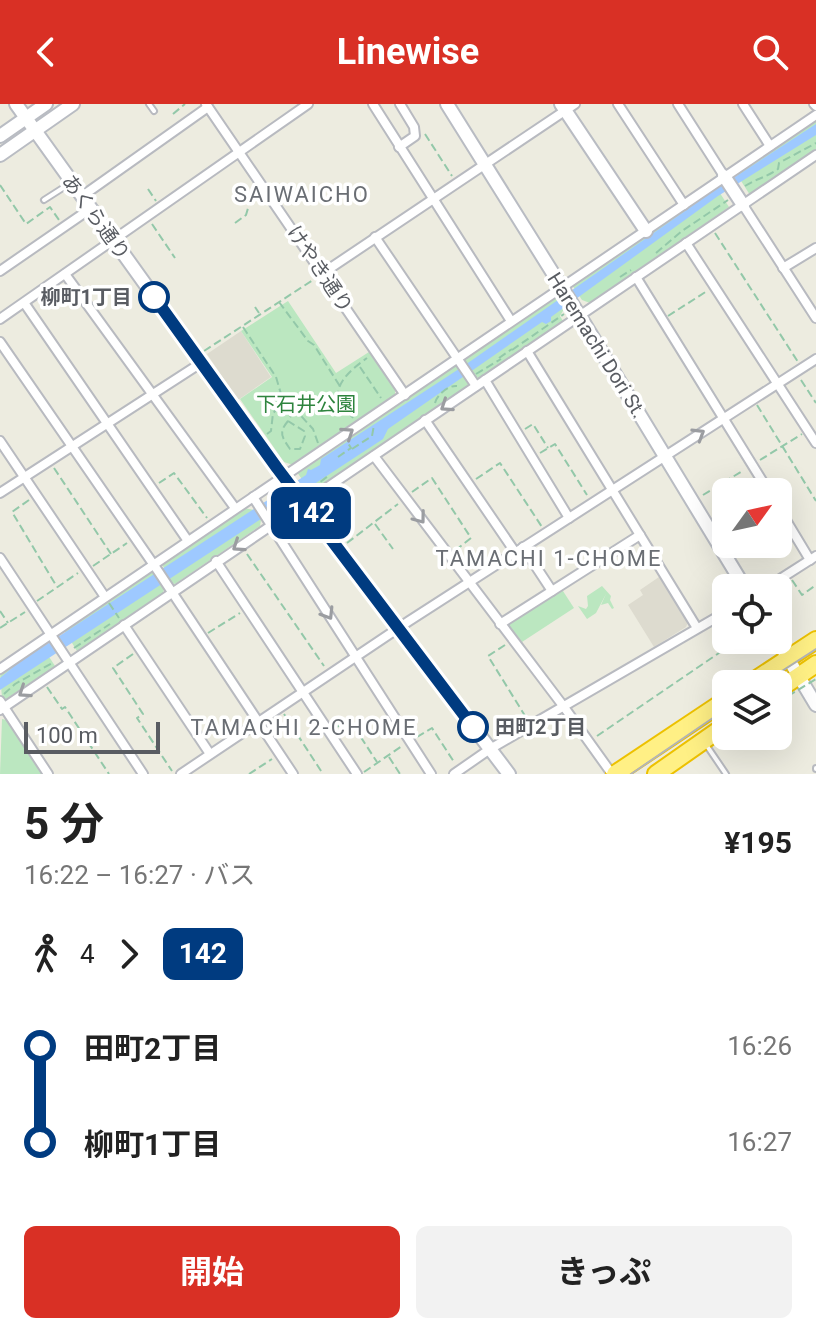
<!DOCTYPE html>
<html lang="ja">
<head>
<meta charset="utf-8">
<style>
	:root { --surface:#fff; --page:#f2f2f2; --text:#222; --muted:#767676; --accent:#d93025 }
	body { margin:0; font-family:Roboto,"Noto Sans JP",sans-serif; background:var(--page); color:var(--text); height:100vh; display:flex; flex-direction:column; font-size:30px; white-space:nowrap }
	* { box-sizing:border-box; margin:0 }
	p { font-size:26px; color:var(--muted) }
	.icon { flex:none; width:44px; height:44px; fill:none; stroke:currentColor; stroke-width:2; stroke-linecap:round; stroke-linejoin:round }
	.map { position:relative; height:670px; overflow:hidden }
	.details { display:flex; flex-direction:column; background:var(--surface); flex:1 }
	.details>* { flex:none }
	.badge { padding:0 16px; border-radius:12px; font-size:28px; line-height:52px }
	.needle { width:52px; rotate:57deg }
	.fabs { position:absolute; left:712px; top:374px; display:grid; gap:16px }
	.fabs a { display:grid; place-items:center; width:80px; height:80px; border-radius:12px; background:var(--surface); box-shadow:0 8px 32px #0002; font-size:40px }
	.scale { position:absolute; left:24px; bottom:20px; width:136px; box-sizing:border-box; padding-left:8px; border:4px solid #595c62; border-top:0; font-size:22px; line-height:28px; white-space:nowrap; color:#595c62; -webkit-text-stroke:6px #fff; paint-order:stroke }
	.map>.badge { position:absolute; translate:-50% -50%; box-shadow:0 0 0 4px #fff }
	.legs { display:flex; align-items:center; gap:12px; height:88px; padding:0 24px; font-size:26px }
	.legs p { margin-inline-start:auto }
	.summary { display:flex; align-items:center; justify-content:space-between; height:136px; padding:0 24px }
	h1 { font-size:44px; font-weight:700; line-height:60px }
	.cta { display:flex; gap:16px; margin-top:auto; padding:16px 24px }
	.cta a { flex:1; height:92px; border-radius:12px; background:var(--accent); color:#fff; font-size:32px; font-weight:700; line-height:92px; text-align:center }
	.cta a+a { background:var(--page); color:var(--text) }
	ul { padding:0 24px; list-style:none }
	li { display:flex; align-items:center; gap:28px; height:96px; font-size:30px }
	li i { display:grid; place-items:center; width:12px; height:100%; margin:0 10px; background:currentColor }
	li i::after { content:''; width:20px; height:20px; margin:-10px; border:6px solid; border-radius:50%; background:var(--surface) }
	li p { margin-inline-start:auto }
	li:first-child i { background:linear-gradient(#0000 50%,currentColor 0) }
	li:last-child i { background:linear-gradient(currentColor 50%,#0000 0) }
	header { display:flex; justify-content:space-between; align-items:center; height:104px; padding:0 24px; background:var(--accent); color:#fff; font-size:36px; font-weight:700 }
	.map>svg:first-child { display:block }
	.education { fill:#dddbcf }
	.green { fill:#bbe7c0 }
	.water { fill:#9ec9ff }
	.lines { fill:none; stroke-linecap:round; stroke-linejoin:round }
	.lane-casing { stroke:#b8bac0; stroke-width:8 }
	.street-casing { stroke:#b8bac0; stroke-width:12 }
	.secondary-casing { stroke:#b9bcc3; stroke-width:16 }
	.highway-casing { stroke:#edc100; stroke-width:20 }
	.path { stroke:#93c8a9; stroke-width:2; stroke-dasharray:8 4; stroke-linecap:butt }
	.lane { stroke:#fff; stroke-width:4 }
	.street { stroke:#fff; stroke-width:8 }
	.secondary { stroke:#fff; stroke-width:12 }
	.highway { stroke:#fff085; stroke-width:16 }
	.tram { stroke:#b4b5b5; stroke-width:2 }
	.path-bridge { stroke:#93c8a9; stroke-width:2; stroke-dasharray:8 4; stroke-linecap:butt }
	.oneway { stroke:#9b9da1 }
	.line-1-casing { stroke:#fff; stroke-width:18 }
	.line-1 { stroke:#003b80; stroke-width:12 }
	.stop-1-dot { fill:#fff; stroke:#003b80; stroke-width:4 }
	.labels { text-anchor:middle; stroke-width:7; stroke-linejoin:round; paint-order:stroke }
	.street-label { font-size:20px; fill:#595c62; stroke:#fff }
	.stop-label { font-size:20px; font-weight:bold; fill:#595c62; stroke:#fff; text-anchor:end }
	.park-label { font-size:20px; fill:#2e843e; stroke:#fff }
	.neighbourhood-label { font-size:22px; letter-spacing:2px; fill:#6a6e74; stroke:#fff }
</style>
</head>
<body>
<header><svg class="icon" aria-label="back" viewBox="0 0 24 24"><path d="M15 5l-7 7 7 7"/></svg>Linewise<svg class="icon" aria-label="search" viewBox="0 0 24 24"><circle cx="10" cy="10" r="6"/><path d="M15 15l6 6"/></svg></header>
<div class="map">
<svg width="816" height="670" viewBox="0 0 816 670">
	<rect width="100%" height="100%" fill="#edece0"/>
	<g class="education">
		<path d="M241 227 271 273 238 296 207 250Z"/>
		<path d="M659 473 688 518 686 523 654 543 628 501 643 491 640 486Z"/>
	</g>
	<g class="green">
		<path d="M816 16V46L750 91 736 69Z"/>
		<path d="M716 83 729 103 590 199 582 196 572 181Z"/>
		<path d="M554 193 564 205 560 212 563 217 479 274 473 273 463 257 464 254Z"/>
		<path d="M288 197 336 269 369 248 395 286V292L293 361 284 358 240 295 272 273 241 227Z"/>
		<path d="M454 262H458L469 282 312 388 309 386 297 368Z"/>
		<path d="M244 404 254 406 261 416 260 422 175 480 171 479 162 460Z"/>
		<path d="M149 468 154 469 164 484 163 490 77 547 64 526Z"/>
		<path d="M602 482 611 492 610 496 614 504 612 505 608 499 601 501 606 490 596 509 587 515 578 502 586 505 588 502 587 492Z"/>
		<path d="M561 484 574 504 522 538 507 519Z"/>
		<path d="M42 542 55 562 6 595 2 594 0 569Z"/>
		<path d="M2 615 7 616 42 670H0Z"/>
	</g>
	<path class="water" d="M816 20V31L718 92 551 213V217L546 220 542 218 388 325 383 335 0 586V574L18 559 306 371 308 365 311 366 320 361 321 355 465 261 715 86Z"/>
	<g class="lines">
		<g class="lane-casing">
			<g id="lane">
				<path d="M149 0 154 7"/>
				<path d="M44 96 69 80"/>
				<path d="M707 642 726 670"/>
				<path d="M816 664V665"/>
			</g>
		</g>
		<g class="street-casing">
			<g id="street">
				<path d="M206 0 405 291"/>
				<path d="M373 0 511 217"/>
				<path d="M618 0 684 101"/>
				<path d="M678 0 724 72"/>
				<path d="M743 0 770 42"/>
				<path d="M814 0 816 2"/>
				<path d="M399 43 415 32 414 23 400 0"/>
				<path d="M81 93 208 3"/>
				<path d="M743 101 816 214"/>
				<path d="M375 133 476 282"/>
				<path d="M686 139 816 339"/>
				<path d="M783 164 816 144"/>
				<path d="M0 167 90 105"/>
				<path d="M323 169 575 0"/>
				<path d="M65 170 235 404"/>
				<path d="M636 173 769 388"/>
				<path d="M25 200 188 437"/>
				<path d="M0 215 308 0"/>
				<path d="M0 238 158 467 293 670"/>
				<path d="M527 247 697 524"/>
				<path d="M485 276 569 414"/>
				<path d="M425 316 515 448"/>
				<path d="M0 337 105 493"/>
				<path d="M374 352 564 603 612 670"/>
				<path d="M0 389 201 259"/>
				<path d="M253 393 431 670"/>
				<path d="M778 403 810 456"/>
				<path d="M523 443 552 487"/>
				<path d="M0 454 143 670"/>
				<path d="M216 457 357 670"/>
				<path d="M766 484 816 452"/>
				<path d="M500 520 640 431"/>
				<path d="M124 521 210 650"/>
				<path d="M0 565 816 11"/>
				<path d="M0 597 48 670"/>
				<path d="M0 606 816 51"/>
				<path d="M181 670 409 517 816 255"/>
				<path d="M454 670 490 645 726 508"/>
			</g>
		</g>
		<g class="secondary-casing">
			<g id="secondary">
				<path d="M16 0 277 364 509 670"/>
				<path d="M447 0 584 219 745 484"/>
				<path d="M561 0 646 127"/>
				<path d="M0 32 46 0"/>
				<path d="M0 51 73 0"/>
				<path d="M724 72 743 101"/>
				<path d="M777 536 816 601"/>
			</g>
		</g>
		<g class="highway-casing">
			<g id="highway">
				<path d="M749 580 816 536"/>
				<path d="M778 586 816 560"/>
				<path d="M615 670 726 596"/>
				<path d="M656 670 726 621"/>
			</g>
		</g>
		<g class="path">
			<path d="M173 10 185 0"/>
			<path d="M425 30 452 72"/>
			<path d="M0 81 26 120 50 103 59 116"/>
			<path d="M745 82C756 75 767 73 778 65L779 59 816 39"/>
			<path d="M148 85 156 97"/>
			<path d="M235 119 246 111 254 84"/>
			<path d="M152 120 175 154"/>
			<path d="M715 129 798 258"/>
			<path d="M656 149 682 127 728 96"/>
			<path d="M620 173 631 166"/>
			<path d="M279 198 308 237 314 241 341 284"/>
			<path d="M255 203 259 209"/>
			<path d="M668 212 707 187"/>
			<path d="M243 223 276 273 281 290 313 325 318 339"/>
			<path d="M512 246 564 210"/>
			<path d="M204 247 316 174"/>
			<path d="M499 254 512 245"/>
			<path d="M360 263 381 294"/>
			<path d="M476 270 501 255"/>
			<path d="M801 276 816 299"/>
			<path d="M435 299C437 291 448 281 457 282"/>
			<path d="M757 301 816 397"/>
			<path d="M353 314C349 309 339 298 338 291 338 275 356 262 367 254"/>
			<path d="M288 317C278 329 282 333 290 345H300L305 332 304 327 288 317 294 306"/>
			<path d="M525 325 533 320 548 344"/>
			<path d="M267 330 271 327 273 309 286 297"/>
			<path d="M352 345 372 332 374 321"/>
			<path d="M540 349 555 340 587 391"/>
			<path d="M338 353 351 344 348 339"/>
			<path d="M760 356 802 330"/>
			<path d="M54 364 111 450"/>
			<path d="M476 375 500 359 542 423"/>
			<path d="M159 379 174 369 207 414"/>
			<path d="M311 385 328 372"/>
			<path d="M412 388 432 374 471 434 457 445"/>
			<path d="M703 391 744 366"/>
			<path d="M29 396 12 408 57 483"/>
			<path d="M375 420 393 445"/>
			<path d="M347 439 398 400"/>
			<path d="M247 450 324 562"/>
			<path d="M93 462 127 439"/>
			<path d="M792 476 802 491 816 481"/>
			<path d="M37 497 78 469"/>
			<path d="M109 499 119 514"/>
			<path d="M0 507 8 519"/>
			<path d="M0 524 25 508"/>
			<path d="M208 529 240 509"/>
			<path d="M505 541 488 552 527 615"/>
			<path d="M74 544 110 520"/>
			<path d="M133 550 113 564 143 610 137 614 172 667"/>
			<path d="M47 583 62 605 65 603 109 670"/>
			<path d="M4 590 15 580 54 558"/>
			<path d="M284 610 323 670"/>
			<path d="M337 623 349 615 377 658"/>
			<path d="M597 632 738 536"/>
			<path d="M417 633 432 624 454 658"/>
			<path d="M389 653 400 670"/>
			<path d="M364 668 402 642"/>
			<path d="M249 670 272 655"/>
		</g>
		<use href="#lane" class="lane"/>
		<use href="#street" class="street"/>
		<use href="#secondary" class="secondary"/>
		<use href="#highway" class="highway"/>
		<g class="tram">
			<path d="M762 580 816 545"/>
			<path d="M631 670 726 605"/>
		</g>
		<path class="path-bridge" d="M788 592 816 575"/>
	</g>
	<defs><path id="oneway-chevron" d="M-2-3.5L2.5 0L-2 3.5" fill="none" stroke-width="1.6" stroke-linecap="round" stroke-linejoin="round" transform="scale(2)"/></defs>
	<g class="oneway">
		<use href="#oneway-chevron" transform="translate(446 302) rotate(146)"/>
		<use href="#oneway-chevron" transform="translate(348 329) rotate(-34)"/>
		<use href="#oneway-chevron" transform="translate(699 330) rotate(-32)"/>
		<use href="#oneway-chevron" transform="translate(420 414) rotate(53)"/>
		<use href="#oneway-chevron" transform="translate(238 442) rotate(146)"/>
		<use href="#oneway-chevron" transform="translate(328 510) rotate(58)"/>
		<use href="#oneway-chevron" transform="translate(24 588) rotate(146)"/>
	</g>
	<g class="lines">
		<g class="line-1-casing">
			<path id="line-1" d="M154 193 277 364 473 623"/>
		</g>
		<use href="#line-1" class="line-1"/>
	</g>
	<g class="stop-1-dot">
		<circle cx="154" cy="193" r="14"/>
		<circle cx="473" cy="623" r="14"/>
	</g>
	<g class="labels">
		<g class="street-label">
			<text transform="translate(96 113) rotate(54)" y="7">あくら通り</text>
			<text transform="translate(320 165) rotate(56)" y="7">けやき通り</text>
			<text transform="translate(597 241) rotate(58)" y="7">Haremachi Dori St.</text>
		</g>
		<g class="stop-label">
			<text x="132" y="200">柳町1丁目</text>
			<text x="495" y="630" text-anchor="start">田町2丁目</text>
		</g>
		<g class="park-label">
			<text x="306" y="307">下石井公園</text>
		</g>
		<g class="neighbourhood-label">
			<text x="302" y="98">SAIWAICHO</text>
			<text x="549" y="462">TAMACHI 1-CHOME</text>
			<text x="304" y="631">TAMACHI 2-CHOME</text>
		</g>
	</g>
</svg>
<div class="fabs">
<a><svg class="needle" viewBox="-14 -14 28 28"><path d="M0-13l5 13h-10z" fill="#e53935"/><path d="M0 13l5-13h-10z" fill="#767676"/></svg></a>
<a><svg class="icon" aria-label="locate" viewBox="0 0 24 24"><circle cx="12" cy="12" r="6"/><path d="M12 2v4M12 18v4M2 12h4M18 12h4"/></svg></a>
<a><svg class="icon" aria-label="layers" viewBox="0 0 24 24"><path d="M12 4l9 5-9 5-9-5zM3 14l9 5 9-5"/></svg></a>
</div>
<div class="scale">100 m</div>
<b class="badge" style="left:311px;top:409px;background:#003b80;color:#fff">142</b>
</div>
<section class="details">
<div class="summary"><div><h1>5 分</h1><p>16:22 – 16:27 · バス</p></div><b>¥195</b></div>
<div class="legs"><svg class="icon" aria-label="walk" viewBox="0 0 24 24"><circle cx="13" cy="4" r="2"/><path d="M13 8l-2 6 4 7M11 14l-3 7M7 12l3-4h3l4 4"/></svg>4<svg class="icon" aria-label="forward" viewBox="0 0 24 24"><path d="M9 5l7 7-7 7"/></svg><b class="badge" style="background:#003b80;color:#fff">142</b></div>
<ul>
<li><i style="color:#003b80"></i><b>田町2丁目</b><p>16:26</p></li>
<li><i style="color:#003b80"></i><b>柳町1丁目</b><p>16:27</p></li>
</ul>
<div class="cta"><a>開始</a><a>きっぷ</a></div>
</section>
</body>
</html>
